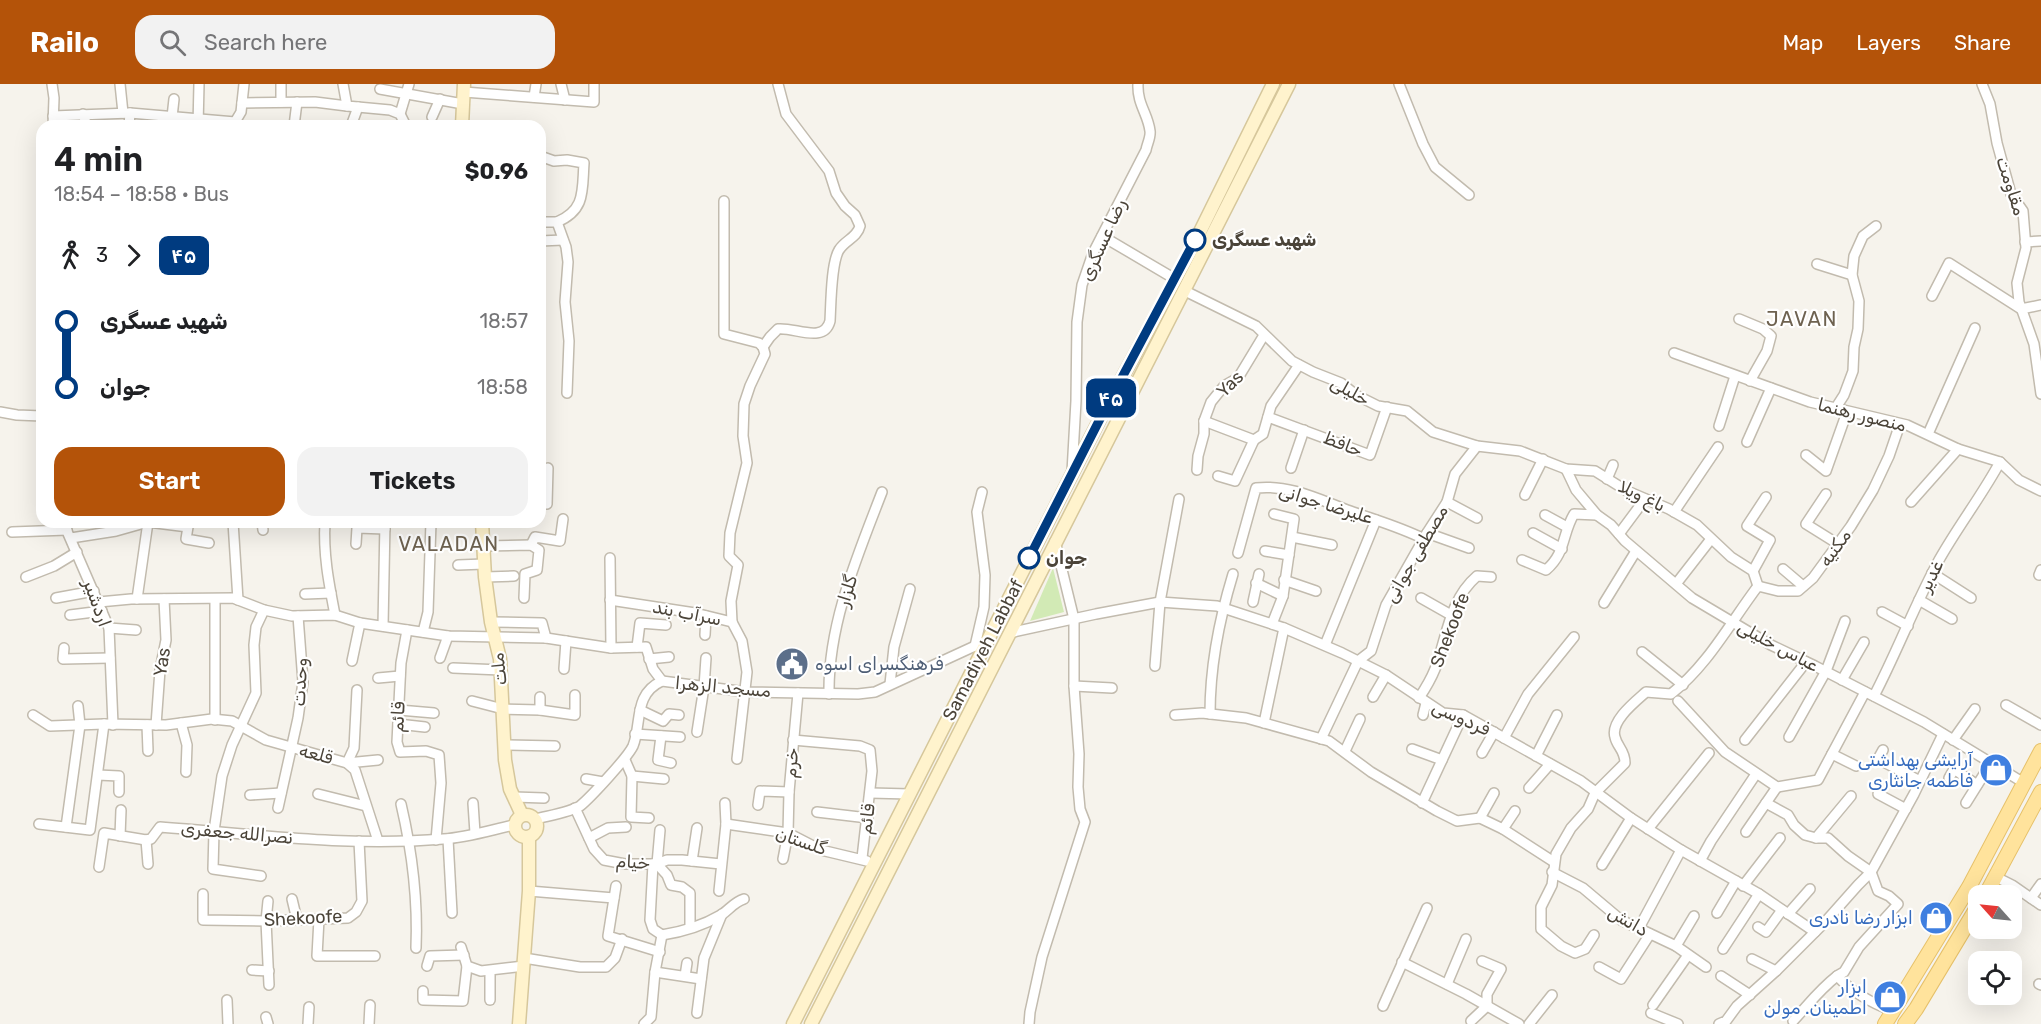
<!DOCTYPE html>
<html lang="en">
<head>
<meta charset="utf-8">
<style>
	:root { --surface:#fff; --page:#f2f2f2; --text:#202124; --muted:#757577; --accent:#b45309 }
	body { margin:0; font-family:Rubik,Vazirmatn,sans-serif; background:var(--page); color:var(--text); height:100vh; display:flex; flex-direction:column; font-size:22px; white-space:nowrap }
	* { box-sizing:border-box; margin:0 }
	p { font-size:20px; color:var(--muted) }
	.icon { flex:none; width:33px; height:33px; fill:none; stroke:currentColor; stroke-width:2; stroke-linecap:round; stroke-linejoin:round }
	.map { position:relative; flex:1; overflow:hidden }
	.sheet { position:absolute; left:36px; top:36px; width:510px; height:408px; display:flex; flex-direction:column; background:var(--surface); border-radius:18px; box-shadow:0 6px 24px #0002 }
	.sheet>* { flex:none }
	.badge { padding:0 12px; border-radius:9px; font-size:21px; line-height:39px }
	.needle { width:39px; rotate:297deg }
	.buttons { position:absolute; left:1968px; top:801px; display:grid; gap:12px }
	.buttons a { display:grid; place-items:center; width:54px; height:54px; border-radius:12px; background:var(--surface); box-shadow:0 6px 24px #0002; font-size:30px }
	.map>.badge { position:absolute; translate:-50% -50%; box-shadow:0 0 0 3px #fff }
	.legs { display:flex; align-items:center; gap:9px; height:66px; padding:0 18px; font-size:20px }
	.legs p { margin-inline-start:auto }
	.headline { display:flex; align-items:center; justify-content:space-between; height:102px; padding:0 18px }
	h1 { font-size:33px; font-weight:600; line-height:45px }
	.primary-button { display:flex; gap:12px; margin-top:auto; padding:12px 18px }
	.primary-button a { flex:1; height:69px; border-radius:18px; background:var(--accent); color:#fff; font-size:24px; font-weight:600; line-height:69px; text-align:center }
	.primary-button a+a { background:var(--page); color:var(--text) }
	ul { padding:0 18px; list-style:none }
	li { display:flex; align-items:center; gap:21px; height:66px; font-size:22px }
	li i { display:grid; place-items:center; width:9px; height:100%; margin:0 8px; background:currentColor }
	li i::after { content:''; width:15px; height:15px; margin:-8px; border:4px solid; border-radius:50%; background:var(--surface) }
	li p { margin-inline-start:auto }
	li:first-child i { background:linear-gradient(#0000 50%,currentColor 0) }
	li:last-child i { background:linear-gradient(currentColor 50%,#0000 0) }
	header { display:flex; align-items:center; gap:36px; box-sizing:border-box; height:84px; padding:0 30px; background:var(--accent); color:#fff }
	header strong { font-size:28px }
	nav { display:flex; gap:33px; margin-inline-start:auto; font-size:21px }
	.search { width:420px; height:54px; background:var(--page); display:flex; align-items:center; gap:15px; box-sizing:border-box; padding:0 21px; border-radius:18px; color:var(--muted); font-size:22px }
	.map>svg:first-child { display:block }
	.green { fill:#d2eab5 }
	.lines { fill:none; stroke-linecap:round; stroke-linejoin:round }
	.street-casing { stroke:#c2bbae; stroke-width:12 }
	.secondary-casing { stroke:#d6c79b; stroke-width:15 }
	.primary-casing { stroke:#e6c16a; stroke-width:16 }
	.street { stroke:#fff; stroke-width:9 }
	.secondary { stroke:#fff3cd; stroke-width:12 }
	.primary { stroke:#ffe39c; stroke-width:14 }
	.line-1-casing { stroke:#fff; stroke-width:14 }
	.line-1 { stroke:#003b80; stroke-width:9 }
	.stop-1-dot { fill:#fff; stroke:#003b80; stroke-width:3 }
	.labels { text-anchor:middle; stroke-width:4.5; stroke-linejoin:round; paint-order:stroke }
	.street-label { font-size:18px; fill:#4b4439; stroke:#fff }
	.stop-label { font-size:18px; font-weight:bold; fill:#4b4439; stroke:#fff; text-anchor:start }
	.service-label { font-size:18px; fill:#4e5e75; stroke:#fff; text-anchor:start }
	.shop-label { font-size:18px; fill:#366cbe; stroke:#fff; text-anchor:end }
	.neighbourhood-label { font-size:20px; letter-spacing:1.5px; fill:#6e6250; stroke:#fff }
</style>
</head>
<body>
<header>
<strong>Railo</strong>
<div class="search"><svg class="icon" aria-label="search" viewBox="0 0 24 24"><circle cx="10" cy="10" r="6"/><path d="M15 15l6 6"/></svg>Search here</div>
<nav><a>Map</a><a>Layers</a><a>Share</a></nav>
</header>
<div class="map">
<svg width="2041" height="940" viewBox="0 0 2041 940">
	<rect width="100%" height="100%" fill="#f6f3ec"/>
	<path class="green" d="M1053 484 1064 528 1030 537Z"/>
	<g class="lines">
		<g class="street-casing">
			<g id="street">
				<path d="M52 0 54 14 53 42"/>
				<path d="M120 0 123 29"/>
				<path d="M343 0 347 22 390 26 400 30 404 38V42"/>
				<path d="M561 0 565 16"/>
				<path d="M1399 0 1423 60 1435 83 1469 111"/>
				<path d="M1982 0 1990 20 1997 59 2011 110 2023 127 2026 164 2017 199 2019 218 2034 260 2041 310"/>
				<path d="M380 5 463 20"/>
				<path d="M464 8 594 18V0"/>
				<path d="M534 13 536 0"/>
				<path d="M281 18V0"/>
				<path d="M242 19 315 18 347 22"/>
				<path d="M83 30 87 42"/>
				<path d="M400 30 409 0"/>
				<path d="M53 32 130 29 235 38 236 42"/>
				<path d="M172 33 174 15"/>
				<path d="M432 33 440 15"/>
				<path d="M235 38 241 28 244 0"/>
				<path d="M129 42 130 29"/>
				<path d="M198 42 199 0"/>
				<path d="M294 42 297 18"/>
				<path d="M351 42 358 23"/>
				<path d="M540 72 554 77 567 76 584 79C582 106 586 126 557 138L566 163 568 178 565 218 569 257 567 309"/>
				<path d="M724 117V250L759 259 763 263"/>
				<path d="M540 138H557"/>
				<path d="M1102 152 1175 195"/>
				<path d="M540 157 563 156"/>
				<path d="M2025 158 2041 157"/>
				<path d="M1817 180 1852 191"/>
				<path d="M1183 206 1256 242 1292 277 1313 288 1341 299 1356 311 1378 322 1407 327 1433 348 1477 362 1520 367 1566 385 1595 387 1627 407 1669 425 1697 441 1731 473 1753 487 1758 502"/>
				<path d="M1932 212 1949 179 2021 225 2041 221"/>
				<path d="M1739 235 1763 245 1771 252 1767 267 1750 297"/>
				<path d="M763 263 770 253 778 245C795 243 824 260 830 237 831 220 831 179 839 166 845 156 857 154 860 142L855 131 845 122 836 109 829 87 786 30 778 0"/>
				<path d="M1674 269 1810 318 1907 341 1958 365 2000 378 2019 396 2041 407"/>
				<path d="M1835 325 1844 311 1853 287 1854 263 1858 245 1859 217 1852 191 1854 172 1863 152 1876 142"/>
				<path d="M0 328 17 331 42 332"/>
				<path d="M1268 333 1370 371 1387 323"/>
				<path d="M1204 337 1254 356 1263 350 1271 322 1299 281"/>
				<path d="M1719 342 1735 292"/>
				<path d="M1928 350 1975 244"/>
				<path d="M1747 358 1771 304"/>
				<path d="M1806 371 1826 387 1847 328"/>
				<path d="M1291 384 1304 346"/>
				<path d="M1566 385 1576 406 1597 431 1611 441 1625 457 1692 514 1771 561 1815 582 1924 638 2024 699"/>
				<path d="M1197 386 1198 372 1204 350V337L1211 318 1224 302 1238 294 1264 251"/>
				<path d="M1072 388 1076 317 1077 238 1082 201 1093 169 1146 66C1147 60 1151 53 1150 47 1148 30 1137 20 1138 0"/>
				<path d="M1218 392 1235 397 1254 356"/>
				<path d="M1607 395 1613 381"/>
				<path d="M1826 410 1806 440 1838 460"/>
				<path d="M1525 411 1543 375"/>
				<path d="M1447 418 1477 434"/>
				<path d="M1911 418 1958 365"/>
				<path d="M540 419 547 420 548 384"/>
				<path d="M1674 428 1718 363"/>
				<path d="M1545 431 1567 443"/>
				<path d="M63 438 109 544 113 641"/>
				<path d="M233 438 238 516"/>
				<path d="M262 438 263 446"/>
				<path d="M325 438C323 470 329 500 335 531"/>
				<path d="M12 448 67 446"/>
				<path d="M1427 449 1469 464"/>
				<path d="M1533 449 1562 465"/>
				<path d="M1619 450 1645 415"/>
				<path d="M1292 453 1332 461"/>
				<path d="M71 454 116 447 148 438 188 443 186 455 209 459"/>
				<path d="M356 460 357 444 385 445"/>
				<path d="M531 461 535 453 560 457 563 435"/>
				<path d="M483 462 531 461 539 466 537 486 525 490 524 514"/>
				<path d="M1265 467 1289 471"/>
				<path d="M1238 469 1256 404C1289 400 1320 416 1350 427 1375 436 1400 443 1424 455"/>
				<path d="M610 474 611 564"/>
				<path d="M1522 476 1546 486C1566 469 1562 450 1574 430L1597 431"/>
				<path d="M458 481 484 480"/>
				<path d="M1783 485 1803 502"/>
				<path d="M1753 487 1770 456 1747 442 1766 413"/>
				<path d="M1932 489 1971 514"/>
				<path d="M2039 491 2041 486"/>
				<path d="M26 493 54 482 77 468"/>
				<path d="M485 493 514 492"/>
				<path d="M1284 496 1316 507"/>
				<path d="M1256 499 1283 512"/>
				<path d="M1676 500 1711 455"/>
				<path d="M305 510 331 509"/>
				<path d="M56 514 94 507"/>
				<path d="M1421 514 1451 531"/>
				<path d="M137 515 148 438"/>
				<path d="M215 515V636"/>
				<path d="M610 516 695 529 732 538 742 557 747 588 737 675"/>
				<path d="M1919 516 1952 535"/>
				<path d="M99 518 131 515 233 514 264 526 292 532 335 531 360 539 448 552 546 554 611 564 646 563 653 585 662 597"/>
				<path d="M1253 518 1259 490"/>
				<path d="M1604 519 1636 467"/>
				<path d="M1882 528 1908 542"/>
				<path d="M70 531 102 527"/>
				<path d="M491 538 542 539 546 554"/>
				<path d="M732 538 731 517 738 481 729 472 730 449 747 379 743 352 744 320 750 302 765 270 763 263"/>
				<path d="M1272 540 1283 512 1294 435 1274 430"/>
				<path d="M383 542 385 438"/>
				<path d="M109 544 136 546"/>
				<path d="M407 546 401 579 397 658 400 668 426 667 439 671 441 699 436 756"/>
				<path d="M423 548 428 528 431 438"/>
				<path d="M1009 549 1096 530 1160 518 1217 522 1284 544 1342 569 1386 591 1443 629 1463 631 1581 697 1631 734 1681 766 1759 810 1815 848"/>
				<path d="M705 551 706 532"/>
				<path d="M1325 561 1376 436"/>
				<path d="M975 562 984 523 985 491 977 428 982 408"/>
				<path d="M637 563 640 539 666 541"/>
				<path d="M64 564 63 575 110 574"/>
				<path d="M1642 568 1683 601"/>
				<path d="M440 574 448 552"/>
				<path d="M649 575 669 573"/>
				<path d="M352 577 360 539"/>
				<path d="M1155 582 1160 518 1179 415"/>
				<path d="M453 584 501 586"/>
				<path d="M564 585 566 557"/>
				<path d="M378 594 400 592"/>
				<path d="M1842 596 1864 558"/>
				<path d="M890 600 894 563 910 505"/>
				<path d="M1074 602 1112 604"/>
				<path d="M357 606 354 664 347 679 378 676"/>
				<path d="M829 610C828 540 857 473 882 408"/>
				<path d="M1874 612C1897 568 1915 520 1939 476 1958 442 1981 413 2000 378"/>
				<path d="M540 613V626"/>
				<path d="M1373 613 1386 591"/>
				<path d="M1419 614C1425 605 1431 595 1435 585 1447 553 1449 516 1477 492L1491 493"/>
				<path d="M472 617 503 625 540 626 575 631V611"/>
				<path d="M1678 617 1725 668 1777 703 1818 696 1865 608"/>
				<path d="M2006 621 2041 641"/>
				<path d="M399 626 434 629"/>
				<path d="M640 626 663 637 669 630 679 631"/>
				<path d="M1210 630C1210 582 1219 536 1233 490"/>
				<path d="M33 631 50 642 104 640 166 641 212 635 232 637 266 656 347 679 355 686 378 757"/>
				<path d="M1175 631 1202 629 1246 634 1329 657 1371 688 1437 727 1457 737 1480 734 1503 745 1554 778"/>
				<path d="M1423 631 1426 619"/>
				<path d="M181 639 187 661 186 688"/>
				<path d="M1264 639 1284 544"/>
				<path d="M398 640 425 643"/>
				<path d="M147 641 148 667"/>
				<path d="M156 641 160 586 166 556 164 515"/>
				<path d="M697 648 704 603 706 574"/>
				<path d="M635 650 680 653"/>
				<path d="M661 652 658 676 671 679"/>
				<path d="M1789 653 1826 587 1845 537"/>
				<path d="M1504 654 1528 610 1574 553"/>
				<path d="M1321 655 1358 577 1371 567 1386 521 1427 449 1447 418 1455 390 1477 362"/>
				<path d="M793 656 860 662 870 666 872 687 862 774"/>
				<path d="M1745 656 1806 578"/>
				<path d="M1953 656 1975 625"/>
				<path d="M504 661 555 662"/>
				<path d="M1412 665 1442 676"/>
				<path d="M1883 666 1878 675 1920 697"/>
				<path d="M1345 667 1360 635"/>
				<path d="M1482 669 1494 648"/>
				<path d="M1832 670 1856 682"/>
				<path d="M1536 672 1557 631"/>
				<path d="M625 676 632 692 631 733 649 734"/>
				<path d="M98 691 119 692V708"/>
				<path d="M632 692 664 695"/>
				<path d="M1949 694 1954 685 1977 701"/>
				<path d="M586 695 603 698"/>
				<path d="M1529 704 1550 680"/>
				<path d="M870 709 910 710"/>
				<path d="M318 710 366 722"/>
				<path d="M1878 710 1906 725"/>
				<path d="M250 711 281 709"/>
				<path d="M514 713 544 714"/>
				<path d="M473 719 475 749"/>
				<path d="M1422 719 1463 631"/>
				<path d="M1766 719 1788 731 1794 741 1805 751 1816 754H1828L1848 772 1871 788 1878 807 1889 812 1898 820 1859 863 1844 888 1837 892C1853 909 1871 919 1893 927"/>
				<path d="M1966 719 1991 679"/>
				<path d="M401 720C412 767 418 816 416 864"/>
				<path d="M758 721 760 707 789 708"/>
				<path d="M278 724 298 634 303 598 298 532"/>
				<path d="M575 724 594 765 604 776 625 780H657L667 776H682L721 780"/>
				<path d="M817 728 868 734"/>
				<path d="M1480 734 1494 709"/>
				<path d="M536 735C547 732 571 728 580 722 590 714 628 673 633 662 642 640 633 610 662 597L746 608 858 610 875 608 988 556"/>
				<path d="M39 740 90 746 104 640"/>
				<path d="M726 740 788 749 821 766 867 777"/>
				<path d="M66 743 80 641 78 622"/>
				<path d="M1503 745 1515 727"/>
				<path d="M1648 745 1709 669"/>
				<path d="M660 746 657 780 667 791 671 801 682 803 690 809V843"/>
				<path d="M1746 748 1777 703"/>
				<path d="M120 752 121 726"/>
				<path d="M589 754 608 744 626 743"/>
				<path d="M1816 754 1851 712"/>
				<path d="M448 755 452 829"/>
				<path d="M146 756 148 780"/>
				<path d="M783 775 788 749 789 708 798 609"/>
				<path d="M692 777 697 744"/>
				<path d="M1700 777 1711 757 1756 690"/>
				<path d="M1602 781 1631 734"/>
				<path d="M99 783 104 749 146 756 151 755 160 743C254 750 348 763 443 755 466 754 491 746 514 741"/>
				<path d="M1552 788 1583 804 1621 836 1676 862 1706 883"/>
				<path d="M261 792 213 785 214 747 222 692 232 661 256 609 254 561 256 543 264 526"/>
				<path d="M1996 793 2012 801 2041 821"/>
				<path d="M616 802 608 852 660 868"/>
				<path d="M1743 802 1780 754"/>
				<path d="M529 807 614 814"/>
				<path d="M719 807 726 740 725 719"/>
				<path d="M203 810V836L266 837 348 834 356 828 362 817 359 757"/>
				<path d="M2031 814 2041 800"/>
				<path d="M292 815 297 836"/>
				<path d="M268 817 266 837 269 901"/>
				<path d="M1717 829 1736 797"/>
				<path d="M1788 830 1810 805"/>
				<path d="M319 835 317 872H375"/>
				<path d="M1758 843 1766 848 1782 826"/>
				<path d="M1639 844 1681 766"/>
				<path d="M662 851C681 848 704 841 721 831 729 826 734 818 744 815"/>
				<path d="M1594 851 1585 865 1575 869 1561 862 1541 845V823L1552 801 1556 770 1571 744 1588 725 1595 709 1625 679C1625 666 1617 663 1615 653 1610 637 1636 617 1646 608L1671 610C1708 581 1730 539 1758 502L1778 507H1798L1813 494 1851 442 1873 406 1889 372 1900 340"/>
				<path d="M1676 862 1694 832"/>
				<path d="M461 863 467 882 481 887 524 882"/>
				<path d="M1723 865 1759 810"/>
				<path d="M524 874 580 883H606L615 874 622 855"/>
				<path d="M1752 875 1776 887"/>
				<path d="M1402 878 1466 910 1519 940"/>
				<path d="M427 882 430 872 464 871"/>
				<path d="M1599 883 1621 895 1650 850"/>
				<path d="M252 886 269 887"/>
				<path d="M655 888 701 895"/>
				<path d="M685 892 687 879"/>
				<path d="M1721 892 1750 911"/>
				<path d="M1447 900 1466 855"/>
				<path d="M2039 900 2041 901"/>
				<path d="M423 907V916L463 917 467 882"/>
				<path d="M227 916 228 940"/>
				<path d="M490 916V887"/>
				<path d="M1653 921 1688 871"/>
				<path d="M1383 922 1427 824"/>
				<path d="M697 929 704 874 722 830"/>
				<path d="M1651 929 1678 940"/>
				<path d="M266 933 268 940"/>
				<path d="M1471 937 1487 922V910L1501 885 1482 877"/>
				<path d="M1793 937C1809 920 1819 906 1837 892"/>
				<path d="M308 940 309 923"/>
				<path d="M369 940 370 921"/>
				<path d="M644 940 651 933 655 888 662 851 653 845 650 836 653 780"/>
				<path d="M1029 940 1030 928 1042 873 1085 738 1080 725 1078 703 1079 670 1074 602V535L1055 457"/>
				<path d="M1529 940 1552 911"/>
				<path d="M1719 940 1726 937 1737 922 1776 887 1826 837 1858 801 1871 788 1914 710 1943 650"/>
			</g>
		</g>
		<g class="secondary-casing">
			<g id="secondary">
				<path d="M462 42 464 0"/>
				<path d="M482 438 485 493 491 538 500 575 505 676 510 705 522 731"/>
				<circle cx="526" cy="742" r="11"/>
				<path d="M519 940 529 807V753"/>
				<path d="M793 940 1101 333 1190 168 1273 0"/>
				<path d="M811 940 1289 0"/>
			</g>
		</g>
		<g class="primary-casing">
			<g id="primary">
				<path d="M1985 812 2041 708"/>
				<path d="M1885 940 1969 803 2041 667"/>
				<path d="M1905 940 1916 925 1978 822"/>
			</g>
		</g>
		<use href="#street" class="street"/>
		<use href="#secondary" class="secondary"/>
		<use href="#primary" class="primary"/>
	</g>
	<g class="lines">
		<g class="line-1-casing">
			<path id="line-1" d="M1029 474 1101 333 1195 156"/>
		</g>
		<use href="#line-1" class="line-1"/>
	</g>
	<defs>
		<g id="civic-disc" transform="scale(1.725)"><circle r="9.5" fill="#5c6f8a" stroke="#fff"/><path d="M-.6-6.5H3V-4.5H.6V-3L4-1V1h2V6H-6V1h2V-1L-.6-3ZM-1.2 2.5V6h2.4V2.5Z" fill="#fff"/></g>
		<g id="shop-disc" transform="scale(1.725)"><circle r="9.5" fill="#3f7fe0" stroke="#fff"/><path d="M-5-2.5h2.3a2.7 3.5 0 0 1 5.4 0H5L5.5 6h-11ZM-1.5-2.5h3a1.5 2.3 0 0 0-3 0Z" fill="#fff"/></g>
	</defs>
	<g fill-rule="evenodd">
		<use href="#civic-disc" x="792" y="580"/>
		<use href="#shop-disc" x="1996" y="686"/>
		<use href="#shop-disc" x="1936" y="834"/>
		<use href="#shop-disc" x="1890" y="913"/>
	</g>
	<g class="stop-1-dot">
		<circle cx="1195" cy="156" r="10"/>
		<circle cx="1029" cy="474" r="10"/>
	</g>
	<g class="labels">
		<g class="street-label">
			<text transform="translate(2011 102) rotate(72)" y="6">مقاومت</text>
			<text transform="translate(1103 156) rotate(-66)" y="6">رضا عسگری</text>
			<text transform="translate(1230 300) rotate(-45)" y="6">Yas</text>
			<text transform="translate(1350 307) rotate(29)" y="6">خلیلی</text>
			<text transform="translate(1862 331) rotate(14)" y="6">منصور رهنما</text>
			<text transform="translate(1343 360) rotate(21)" y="6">حافظ</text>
			<text transform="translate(1642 412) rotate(26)" y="6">باغ ویلا</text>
			<text transform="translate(1326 420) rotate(17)" y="6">علیرضا جوانی</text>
			<text transform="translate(1835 464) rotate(-54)" y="6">مکنیه</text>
			<text transform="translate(1416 470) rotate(-60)" y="6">مصطفی جوانی</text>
			<text transform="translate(1931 492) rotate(-63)" y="6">غدیر</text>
			<text transform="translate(847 507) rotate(-73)" y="6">گلزار</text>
			<text transform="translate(97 519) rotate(70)" y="6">اردشیر</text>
			<text transform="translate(687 529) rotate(11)" y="6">سرآب بند</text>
			<text transform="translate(1450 546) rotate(-69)" y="6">Shekoofe</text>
			<text transform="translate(1778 562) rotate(28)" y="6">عباس خلیلی</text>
			<text transform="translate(983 566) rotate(-63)" y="6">Samadiyeh Labbaf</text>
			<text transform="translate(162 578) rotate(-81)" y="6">Yas</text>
			<text transform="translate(499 585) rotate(-96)" y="6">ملت</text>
			<text transform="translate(300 598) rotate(-87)" y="6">وحدت</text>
			<text transform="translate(723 603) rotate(5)" y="6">مسجد الزهرا</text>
			<text transform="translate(398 633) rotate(-87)" y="6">قائم</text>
			<text transform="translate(1461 634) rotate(24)" y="6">فردوسی</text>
			<text transform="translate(316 670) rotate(15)" y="6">قلعه</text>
			<text transform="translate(791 679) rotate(-86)" y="6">خرم</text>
			<text transform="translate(867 735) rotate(-83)" y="6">قائم</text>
			<text transform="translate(237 749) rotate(5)" y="6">نصرالله جعفری</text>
			<text transform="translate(801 757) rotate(19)" y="6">گلستان</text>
			<text transform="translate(633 778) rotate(3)" y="6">خیام</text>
			<text transform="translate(303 834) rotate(-3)" y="6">Shekoofe</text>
			<text transform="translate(1628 837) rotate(30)" y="6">دانش</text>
		</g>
		<g class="stop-label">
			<text x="1212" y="162">شهید عسگری</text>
			<text x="1046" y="480">جوان</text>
		</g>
		<g class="service-label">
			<text x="815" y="586">فرهنگسرای اسوه</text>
		</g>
		<g class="shop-label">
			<text x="1973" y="682">آرایشی بهداشتی<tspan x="1973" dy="21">فاطمه جانثاری</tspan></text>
			<text x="1913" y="840">ابزار رضا نادری</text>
			<text x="1867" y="909">ابزار<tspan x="1867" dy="21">اطمینان. مولن</tspan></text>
		</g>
		<g class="neighbourhood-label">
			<text x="1802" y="242">JAVAN</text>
			<text x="449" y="467">VALADAN</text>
		</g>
	</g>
</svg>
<div class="buttons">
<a><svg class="needle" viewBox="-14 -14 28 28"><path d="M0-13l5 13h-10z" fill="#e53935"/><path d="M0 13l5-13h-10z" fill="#757577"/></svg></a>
<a><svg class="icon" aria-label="locate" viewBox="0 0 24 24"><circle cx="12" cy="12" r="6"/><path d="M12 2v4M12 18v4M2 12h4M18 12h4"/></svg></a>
</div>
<b class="badge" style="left:1111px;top:314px;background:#003b80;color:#fff">۴۵</b>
<section class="sheet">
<div class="headline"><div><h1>4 min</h1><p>18:54 – 18:58 · Bus</p></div><b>$0.96</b></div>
<div class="legs"><svg class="icon" aria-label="walk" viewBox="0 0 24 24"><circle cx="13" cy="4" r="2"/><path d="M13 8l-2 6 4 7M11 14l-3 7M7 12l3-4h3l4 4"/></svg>3<svg class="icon" aria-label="forward" viewBox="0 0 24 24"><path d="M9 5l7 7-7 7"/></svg><b class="badge" style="background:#003b80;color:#fff">۴۵</b></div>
<ul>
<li><i style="color:#003b80"></i><b>شهید عسگری</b><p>18:57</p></li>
<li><i style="color:#003b80"></i><b>جوان</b><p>18:58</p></li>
</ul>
<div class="primary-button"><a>Start</a><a>Tickets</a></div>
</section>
</div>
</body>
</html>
